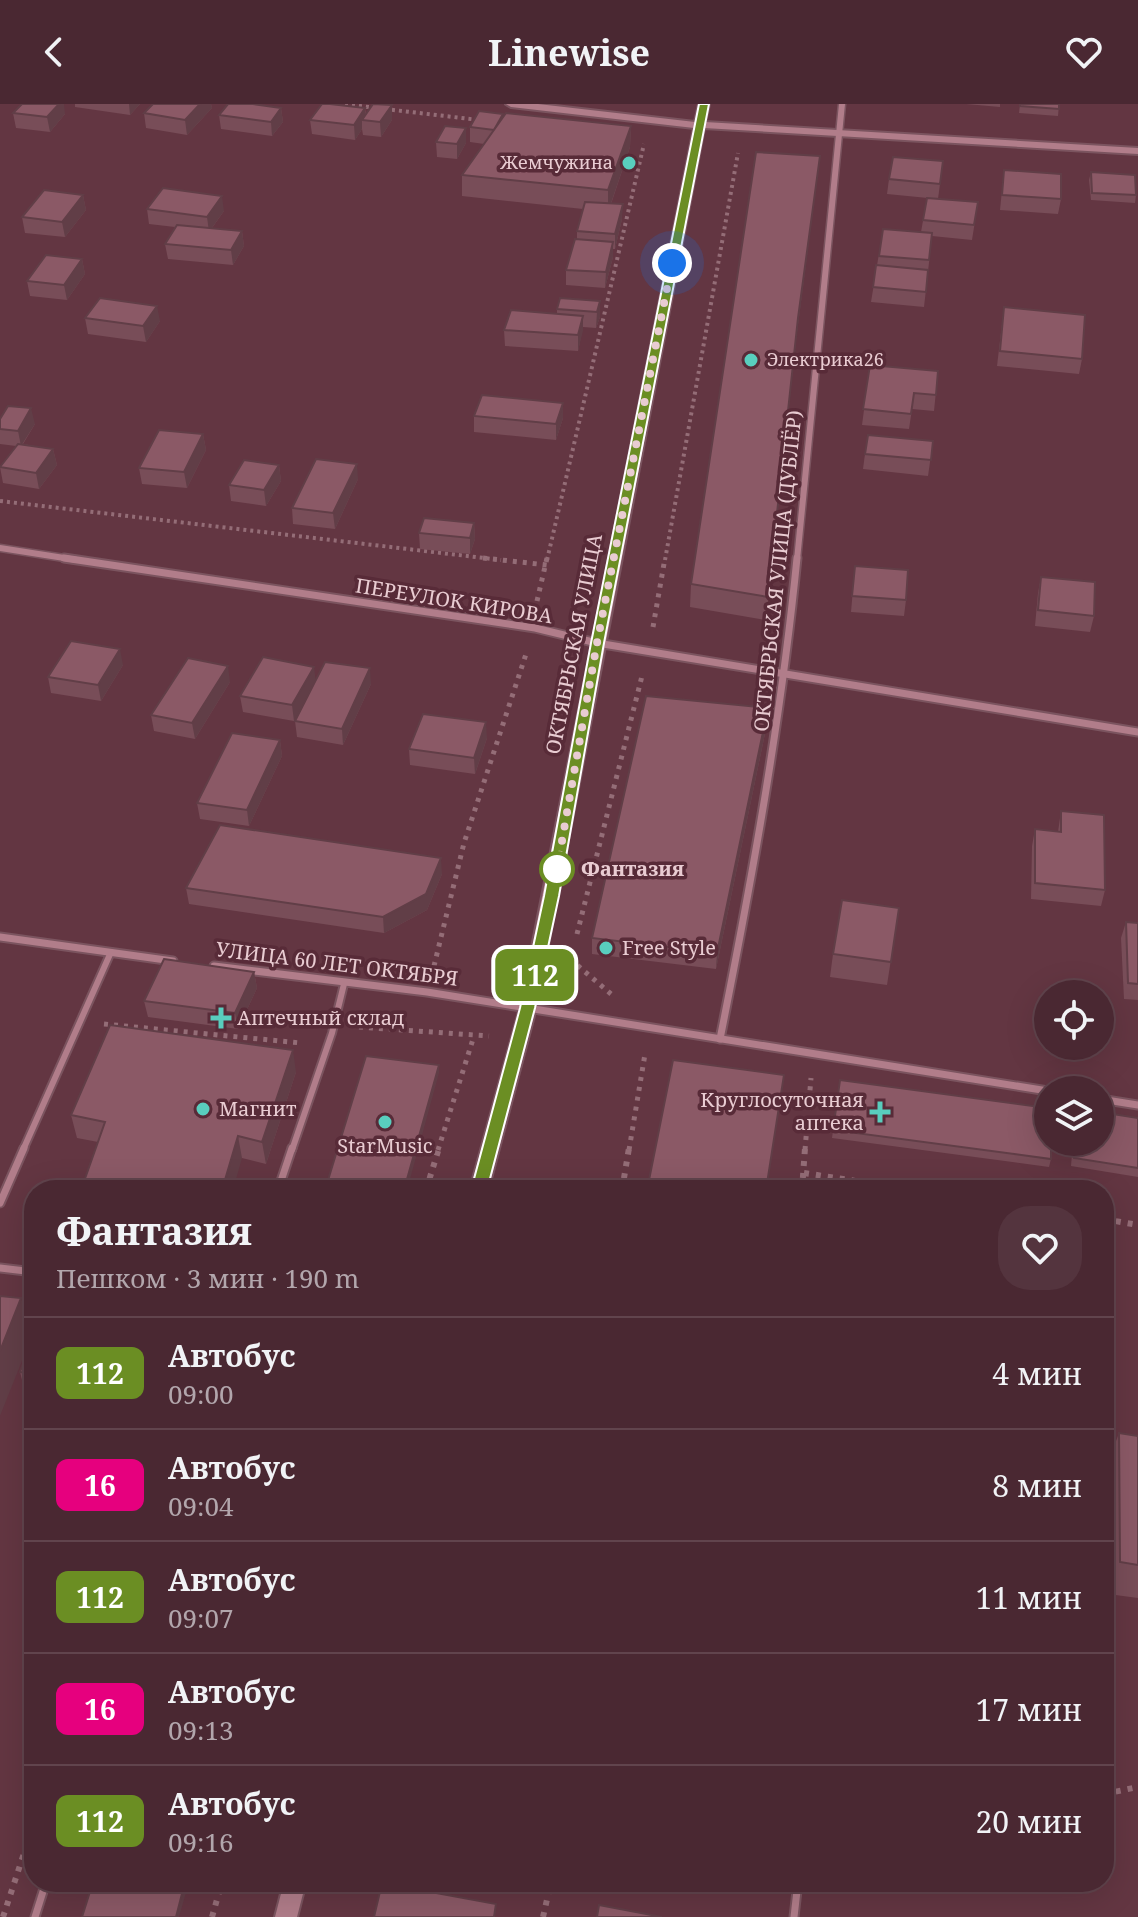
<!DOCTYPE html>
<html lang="ru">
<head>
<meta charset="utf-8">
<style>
	:root { --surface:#4a2832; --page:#54343e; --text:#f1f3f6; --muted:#b2a6ac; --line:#61444d }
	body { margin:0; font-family:"Noto Serif",serif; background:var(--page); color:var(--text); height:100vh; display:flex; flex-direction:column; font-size:30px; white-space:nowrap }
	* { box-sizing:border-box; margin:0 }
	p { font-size:26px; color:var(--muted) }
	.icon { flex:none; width:44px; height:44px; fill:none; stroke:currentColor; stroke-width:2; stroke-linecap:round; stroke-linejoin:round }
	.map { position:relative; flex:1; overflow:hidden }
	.panel { position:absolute; left:24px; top:1076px; width:1090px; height:712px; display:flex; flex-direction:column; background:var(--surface); border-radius:32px; box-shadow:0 8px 32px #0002,0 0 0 2px var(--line) }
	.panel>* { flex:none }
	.badge { padding:0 16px; border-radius:12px; font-size:28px; line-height:52px }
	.controls { position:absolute; left:1034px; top:876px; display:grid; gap:16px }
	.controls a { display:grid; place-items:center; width:80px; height:80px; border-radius:50%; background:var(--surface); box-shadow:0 8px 32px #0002,0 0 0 2px var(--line); font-size:40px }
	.you { position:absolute; width:40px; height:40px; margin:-20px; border:6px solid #fff; border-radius:50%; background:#1a73e8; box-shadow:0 0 0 12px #1a73e833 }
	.map>.badge { position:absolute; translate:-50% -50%; box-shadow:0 0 0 4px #fff }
	.round { display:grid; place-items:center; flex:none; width:84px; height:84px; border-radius:32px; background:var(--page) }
	.headline { display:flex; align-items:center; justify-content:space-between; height:136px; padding:0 32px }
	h1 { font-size:38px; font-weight:700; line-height:60px }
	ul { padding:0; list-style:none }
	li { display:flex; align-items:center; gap:24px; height:112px; padding:0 32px; border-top:2px solid var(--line) }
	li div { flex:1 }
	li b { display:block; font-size:30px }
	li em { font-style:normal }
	li .badge { min-width:88px; font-weight:700; text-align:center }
	header { display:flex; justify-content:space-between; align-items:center; height:104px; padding:0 32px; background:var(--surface); font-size:36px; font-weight:700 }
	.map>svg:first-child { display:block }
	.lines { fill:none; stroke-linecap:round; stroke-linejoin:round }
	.lane-far1-casing { stroke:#7b545f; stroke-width:10 }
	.lane-casing { stroke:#7b545f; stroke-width:11 }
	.street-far1-casing { stroke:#7b545f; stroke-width:9 }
	.street-casing { stroke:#7b545f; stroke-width:11 }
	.secondary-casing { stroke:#7b545f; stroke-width:4 }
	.path-far2 { stroke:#946d77; stroke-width:4; stroke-dasharray:3 4; stroke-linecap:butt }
	.path-far1 { stroke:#946d77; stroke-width:5; stroke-dasharray:4 6; stroke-linecap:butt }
	.path { stroke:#946d77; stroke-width:6; stroke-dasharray:5 7; stroke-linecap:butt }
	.lane-far1 { stroke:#b17d8a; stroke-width:6 }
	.lane { stroke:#b17d8a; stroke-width:7 }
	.street-far1 { stroke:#b17d8a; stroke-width:6 }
	.street { stroke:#b17d8a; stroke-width:7 }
	.secondary { fill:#b17d8a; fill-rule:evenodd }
	.wall { fill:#784d58 }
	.shaded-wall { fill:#613e47 }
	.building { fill:#8b5966; stroke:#613e47; stroke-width:2 }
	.line { fill:#6b8e23; stroke:#fff; stroke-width:2 }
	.walk { stroke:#e9ccd2; stroke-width:8; stroke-dasharray:0 14.4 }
	.poi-dot { fill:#59cebe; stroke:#582b38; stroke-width:3 }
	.stop-dot { fill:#fff; stroke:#6b8e23; stroke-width:4 }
	.labels { text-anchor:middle; stroke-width:7; stroke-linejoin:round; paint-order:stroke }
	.far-poi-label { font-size:18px; fill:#e9ccd2; stroke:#582b38; text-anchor:end }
	.street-label { font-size:20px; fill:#e9ccd2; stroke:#582b38 }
	.stop-label { font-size:20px; font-weight:bold; fill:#e9ccd2; stroke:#582b38; text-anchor:start }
	.poi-label { font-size:20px; fill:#e9ccd2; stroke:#582b38; text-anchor:start }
</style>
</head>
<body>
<header><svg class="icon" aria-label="back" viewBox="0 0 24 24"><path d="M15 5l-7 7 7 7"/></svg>Linewise<svg class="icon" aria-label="heart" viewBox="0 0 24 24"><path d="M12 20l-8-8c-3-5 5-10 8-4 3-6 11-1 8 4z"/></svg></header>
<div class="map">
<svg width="1138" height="1813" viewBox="0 0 1138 1813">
	<rect width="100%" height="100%" fill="#633642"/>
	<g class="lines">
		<g class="lane-far1-casing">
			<g id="lane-far1">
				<path d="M23 1046 111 848"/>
				<path d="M292 1046 332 929 344 880"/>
			</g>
		</g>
		<g class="lane-casing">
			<g id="lane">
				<path d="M278 1086 292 1044"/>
				<path d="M0 1099 24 1044"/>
				<path d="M0 1164 34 1168"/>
				<path d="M1017 1778H1025"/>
				<path d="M35 1813 46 1778"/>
				<path d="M794 1813 798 1778"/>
			</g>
		</g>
		<g class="street-far1-casing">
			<g id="street-far1">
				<path d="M0 444 77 456"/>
				<path d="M797 456 842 0"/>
			</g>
		</g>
		<g class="street-casing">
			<g id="street">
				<path d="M64 454 535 524 597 539 1138 628"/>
				<path d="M0 833 173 857"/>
				<path d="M214 862 427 888 1048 987"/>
				<path d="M720 935C752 775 781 616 797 454"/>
				<path d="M1100 995 1138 1001"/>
			</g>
		</g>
		<g class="secondary-casing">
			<g id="secondary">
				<path d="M506 0H538L695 18 699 0H709L705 18 1138 44V50L704 24 536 904 488 1086H470L520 904 694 24 511 3Z"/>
				<path d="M284 1778H306L297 1813H275Z"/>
			</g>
		</g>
		<g class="path-far2">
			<path d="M345 0 376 4"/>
			<path d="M385 5 479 16"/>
			<path d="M0 397 501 456"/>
			<path d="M547 456 644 40"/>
			<path d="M665 456 738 49"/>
		</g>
		<g class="path-far1">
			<path d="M483 454 547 461"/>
			<path d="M537 497 547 454"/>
			<path d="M653 523 665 454"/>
			<path d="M577 830 642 572"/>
			<path d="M570 855 611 890"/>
			<path d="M434 862 464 739 526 550"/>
			<path d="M104 920 301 939"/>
			<path d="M359 923 489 932"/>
			<path d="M438 1046 474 932"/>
			<path d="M629 1046 645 950"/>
			<path d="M805 1046 811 974"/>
		</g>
		<g class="path">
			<path d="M804 1069 914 1086"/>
			<path d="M426 1086 439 1044"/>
			<path d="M622 1086 629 1044"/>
			<path d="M802 1086 805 1044"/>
			<path d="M1104 1115 1138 1121"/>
			<path d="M1104 1690 1138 1683"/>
			<path d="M3 1813 34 1719"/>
			<path d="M212 1813 222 1778"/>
			<path d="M543 1813 551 1778"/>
		</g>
		<use href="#lane-far1" class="lane-far1"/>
		<use href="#lane" class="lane"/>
		<use href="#street-far1" class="street-far1"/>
		<use href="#street" class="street"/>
		<use href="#secondary" class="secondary"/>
	</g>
	<g class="wall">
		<path d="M75 0H140L130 11 75 3Z"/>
		<path d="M153 0H211L212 4 187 31 146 24 144 9Z"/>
		<path d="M966 0H1000V3Z"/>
		<path d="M1020 0H1059L1058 12 1019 9Z"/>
		<path d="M281 4 283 18 272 32 221 25 219 11Z"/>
		<path d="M365 4 366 10 392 16 381 33 363 31 362 25 355 36 312 30 310 16Z"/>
		<path d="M13 9 65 10 50 28 16 24Z"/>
		<path d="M503 13 631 22 630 43 611 100 622 115 615 145H613V153L605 184 566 181V166L577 135V127L583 105 462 92V71L484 40 470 38V23Z"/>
		<path d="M436 38 466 39 457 55 437 53Z"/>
		<path d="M820 52 796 236 766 516 690 503 691 480Z"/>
		<path d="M943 57 938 95 887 90 889 75Z"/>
		<path d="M1004 66 1061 95 1058 110 1000 106Z"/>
		<path d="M1091 68 1136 91 1135 99 1091 96 1089 76Z"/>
		<path d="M83 91 86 106 65 133 25 129 22 113Z"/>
		<path d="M927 94 978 98 972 136 932 132 924 203 871 198 883 125 921 128Z"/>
		<path d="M147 105 224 107 212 124 242 127 244 142 233 161 168 155 165 140 175 123 149 120Z"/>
		<path d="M82 155 85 170 67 196 30 192 27 177Z"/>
		<path d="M600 197V213L596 224 583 223 578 247 505 242 504 226 557 210V205Z"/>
		<path d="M1004 203 1082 255 1079 270 997 262Z"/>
		<path d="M85 214 160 217 146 238 88 230Z"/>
		<path d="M870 261 938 267 934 307 912 305 909 325 862 321Z"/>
		<path d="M474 312 563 314 556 336 474 328Z"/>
		<path d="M0 315 35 320 23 340 53 345 57 361 39 385 3 379 0 363 16 342 0 340Z"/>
		<path d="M203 330 206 346 187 384 142 380 139 364Z"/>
		<path d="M933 337 928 372 863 365 865 350Z"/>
		<path d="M279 361 281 377 266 402 231 397 229 381Z"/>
		<path d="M358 375 335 425 293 420 292 404Z"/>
		<path d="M474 419 475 435 470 450 420 445 419 429Z"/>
		<path d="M855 462 906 496 904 512 851 508Z"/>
		<path d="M1041 473 1094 512 1090 528 1035 522 1038 489Z"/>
		<path d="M123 561 101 597 51 589 48 573Z"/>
		<path d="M316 577 371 580 343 641 297 633 295 617 306 597 294 617 243 608 240 592Z"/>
		<path d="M230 578 195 635 154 627 151 611Z"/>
		<path d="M767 620 716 865 592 850V834Z"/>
		<path d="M487 634 475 670 410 661 409 645Z"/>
		<path d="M280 636 282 652 249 722 200 715 197 699Z"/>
		<path d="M1061 707 1105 786 1101 802 1031 795 1032 742 1035 725 1058 728Z"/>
		<path d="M442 770 427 806 384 829 189 800 186 784Z"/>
		<path d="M899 804 887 881 830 873 833 850Z"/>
		<path d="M1126 818 1138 819V896L1124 895 1121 834Z"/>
		<path d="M254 868 257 884 238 925 148 913 144 897Z"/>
		<path d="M296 968 266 1060 242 1054 98 1038 77 1034 71 1011Z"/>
		<path d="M840 976 1051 1055 1049 1063 832 1034Z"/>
		<path d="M1138 1014V1073L1071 1062 1073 1038H1100Z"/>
		<path d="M34 1230V1277L22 1276 20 1268Z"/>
		<path d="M1119 1329 1138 1332V1494L1108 1490 1107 1362Z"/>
	</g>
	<g class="shaded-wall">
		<path d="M59 0H64L65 10 50 28 47 13Z"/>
		<path d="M129 0H140L130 11Z"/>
		<path d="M200 0H211L212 4 187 31 185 16Z"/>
		<path d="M392 1V16L381 33 380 18Z"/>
		<path d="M281 4 283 18 272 32 271 18Z"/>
		<path d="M365 4 366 17 362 16V25L355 36 354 21Z"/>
		<path d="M631 22 630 43 608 108V86Z"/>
		<path d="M466 24V39L457 55V40Z"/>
		<path d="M820 52 796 236 766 516 798 214Z"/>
		<path d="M83 91 86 106 65 133 62 118Z"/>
		<path d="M222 92 224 107 209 128 207 113Z"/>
		<path d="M623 100 622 115 615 145V130Z"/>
		<path d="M242 127 244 142 233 161 231 146Z"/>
		<path d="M613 138V153L605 184 606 168Z"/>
		<path d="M82 155 85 170 67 196 64 181Z"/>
		<path d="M600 197V213L596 224 597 208Z"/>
		<path d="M157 202 160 217 146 238 143 222Z"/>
		<path d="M583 212V227L578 247V231Z"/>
		<path d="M563 299V314L556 336V320Z"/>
		<path d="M31 304 35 320 21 342 18 327Z"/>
		<path d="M203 330 206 346 187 384 184 368Z"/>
		<path d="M53 345 57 361 39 385 36 369Z"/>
		<path d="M357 360 358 375 335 425 333 409Z"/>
		<path d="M279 361 281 377 266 402 264 386Z"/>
		<path d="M474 419 475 435 470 450V434Z"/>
		<path d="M120 545 123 561 101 597 98 581Z"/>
		<path d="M228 562 230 578 195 635 192 619Z"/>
		<path d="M314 563 316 579 294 617 292 601Z"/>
		<path d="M370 564 371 580 343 641 342 625Z"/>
		<path d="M768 604 767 620 716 865 717 849Z"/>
		<path d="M486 618 487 634 475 670 474 654Z"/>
		<path d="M280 636 282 652 249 722 247 706Z"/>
		<path d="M441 754 442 770 427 806 384 829 383 813Z"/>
		<path d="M254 868 257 884 238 925 235 909Z"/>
		<path d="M293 946 296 968 266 1060 262 1038Z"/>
		<path d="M439 961V969L407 1086H404Z"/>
		<path d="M238 1032 242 1054 233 1086H222Z"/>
		<path d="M21 1194 33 1229 0 1312V1247Z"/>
		<path d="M185 1778H189L179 1813H176Z"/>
	</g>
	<g class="building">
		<path d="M22 0H59L47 13 13 9Z"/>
		<path d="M153 0H200L185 16 144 9Z"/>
		<path d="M228 0H253L281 4 271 18 219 11Z"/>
		<path d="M322 0H330L365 4 354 21 310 16Z"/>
		<path d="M373 0 392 1 380 18 362 16Z"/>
		<path d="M1020 0H1059V5L1020 2Z"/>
		<path d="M479 7 503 10 494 26 470 23Z"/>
		<path d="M506 9 631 22 608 86 462 71Z"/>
		<path d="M445 22 466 24 457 40 436 38Z"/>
		<path d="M756 48 820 52 798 214 768 493 691 480Z"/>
		<path d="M893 53 943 57 940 80 889 75Z"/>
		<path d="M1004 66 1061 70V95L1002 91Z"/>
		<path d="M1091 68 1135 71 1136 91 1092 89Z"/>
		<path d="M163 84 222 92 207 113 147 105Z"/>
		<path d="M44 86 83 91 62 118 22 113Z"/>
		<path d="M927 94 978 98 974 121 923 116Z"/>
		<path d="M585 98 623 100 615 130 577 127Z"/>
		<path d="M177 121 242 127 231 146 165 140Z"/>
		<path d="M883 125 932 129 929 156 879 152Z"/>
		<path d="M575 135 613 138 606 168 566 166Z"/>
		<path d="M46 151 82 155 64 181 27 177Z"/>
		<path d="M876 161 928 166 926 188 873 183Z"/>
		<path d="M100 194 157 202 143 222 85 214Z"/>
		<path d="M560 194 600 197 597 208 557 205Z"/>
		<path d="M1004 203 1085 211 1082 255 1000 247Z"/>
		<path d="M511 206 583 212 578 231 504 226Z"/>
		<path d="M870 261 938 267 936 291 914 289 911 310 863 305Z"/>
		<path d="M482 291 563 299 556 320 474 312Z"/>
		<path d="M8 302 31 304 18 327 0 325V315Z"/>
		<path d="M159 326 203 330 184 368 139 364Z"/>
		<path d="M868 331 933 337 931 356 865 350Z"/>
		<path d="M18 340 53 345 36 369 0 363Z"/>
		<path d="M316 355 357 360 333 409 292 404Z"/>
		<path d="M244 356 279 361 264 386 229 381Z"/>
		<path d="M424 414 474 419 470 434 419 429Z"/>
		<path d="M855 462 908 466 906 496 852 492Z"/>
		<path d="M1041 473 1095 478 1094 512 1038 506Z"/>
		<path d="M71 537 120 545 98 581 48 573Z"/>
		<path d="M263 553 314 563 292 601 240 592Z"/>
		<path d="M188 554 228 562 192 619 151 611Z"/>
		<path d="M325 558 370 564 342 625 295 617Z"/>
		<path d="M646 592 768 604 717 849 592 834Z"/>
		<path d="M423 610 486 618 474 654 409 645Z"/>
		<path d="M232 629 280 636 247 706 197 699Z"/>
		<path d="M1061 707 1104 711 1105 786 1035 779V725L1061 728Z"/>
		<path d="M220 721 441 754 426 790 383 813 186 784Z"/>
		<path d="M842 796 899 804 891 858 833 850Z"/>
		<path d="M1126 818 1138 819V880L1128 879Z"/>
		<path d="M164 855 254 868 235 909 144 897Z"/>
		<path d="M110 921 293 946 262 1038 238 1032 222 1086H81L105 1018 71 1011Z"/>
		<path d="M366 952 439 961 404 1086H325Z"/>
		<path d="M673 956 784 971 766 1086H647Z"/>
		<path d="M840 976 1048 1004V1038H1051V1055L833 1026Z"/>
		<path d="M1100 1008 1138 1014V1064L1074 1054 1075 1038H1100Z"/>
		<path d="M0 1192 21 1194 0 1247Z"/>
		<path d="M34 1230V1270L20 1268Z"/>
		<path d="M1119 1329 1138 1332V1461L1120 1458Z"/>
		<path d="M93 1778H185L176 1813H82Z"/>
		<path d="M382 1779 496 1800 494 1813H374Z"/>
		<path d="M599 1801 662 1813H597Z"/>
	</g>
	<path class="line" d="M699 0H709L604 539 559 792 535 904 487 1086 479 1093 471 1086 520 904 544 792 591 539Z"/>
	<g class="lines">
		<path class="walk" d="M557 765 597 539 672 159"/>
	</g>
	<g class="poi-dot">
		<circle cx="629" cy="59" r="8"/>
		<circle cx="751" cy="256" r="8"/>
		<circle cx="606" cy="844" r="8"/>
		<path d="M217 902h8v8h8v8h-8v8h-8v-8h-8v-8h8z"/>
		<circle cx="203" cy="1005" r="8"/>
		<path d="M876 996h8v8h8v8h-8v8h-8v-8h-8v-8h8z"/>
		<circle cx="385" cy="1018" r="8"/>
	</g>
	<circle class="stop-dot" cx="557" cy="765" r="16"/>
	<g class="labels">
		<g class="far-poi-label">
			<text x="613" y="65">Жемчужина</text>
			<text x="767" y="262" text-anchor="start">Электрика26</text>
		</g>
		<g class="street-label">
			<text transform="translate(778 467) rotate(-84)" y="7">ОКТЯБРЬСКАЯ УЛИЦА (ДУБЛЁР)</text>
			<text transform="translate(454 497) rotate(9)" y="7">ПЕРЕУЛОК КИРОВА</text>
			<text transform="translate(574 540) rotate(-79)" y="7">ОКТЯБРЬСКАЯ УЛИЦА</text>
			<text transform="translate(337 860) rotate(7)" y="7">УЛИЦА 60 ЛЕТ ОКТЯБРЯ</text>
		</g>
		<g class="stop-label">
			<text x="581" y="772">Фантазия</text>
		</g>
		<g class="poi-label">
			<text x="622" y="851">Free Style</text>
			<text x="237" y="921">Аптечный склад</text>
			<text x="864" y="1003" text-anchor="end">Круглосуточная<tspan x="864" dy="23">аптека</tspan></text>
			<text x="219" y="1012">Магнит</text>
			<text x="385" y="1049" text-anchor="middle">StarMusic</text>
		</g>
	</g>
</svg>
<div class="controls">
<a><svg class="icon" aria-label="locate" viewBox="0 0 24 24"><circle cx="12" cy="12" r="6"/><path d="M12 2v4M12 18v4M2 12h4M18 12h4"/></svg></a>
<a><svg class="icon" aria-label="layers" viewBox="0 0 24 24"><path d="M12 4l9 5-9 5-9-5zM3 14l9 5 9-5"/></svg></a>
</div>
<div class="you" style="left:672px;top:159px"></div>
<b class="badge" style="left:535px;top:871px;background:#6b8e23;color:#fff">112</b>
<section class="panel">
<div class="headline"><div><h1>Фантазия</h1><p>Пешком · 3 мин · 190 m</p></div><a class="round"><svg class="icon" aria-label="heart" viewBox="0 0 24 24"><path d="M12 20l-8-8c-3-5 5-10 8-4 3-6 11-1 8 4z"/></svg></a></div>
<ul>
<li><span class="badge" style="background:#6b8e23;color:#fff">112</span><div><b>Автобус</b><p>09:00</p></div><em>4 мин</em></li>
<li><span class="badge" style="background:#e6007e;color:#fff">16</span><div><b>Автобус</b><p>09:04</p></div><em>8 мин</em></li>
<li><span class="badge" style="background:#6b8e23;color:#fff">112</span><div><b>Автобус</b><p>09:07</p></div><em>11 мин</em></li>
<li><span class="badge" style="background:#e6007e;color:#fff">16</span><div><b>Автобус</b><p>09:13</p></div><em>17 мин</em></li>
<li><span class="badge" style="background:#6b8e23;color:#fff">112</span><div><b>Автобус</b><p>09:16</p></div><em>20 мин</em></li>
</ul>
</section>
</div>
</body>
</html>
